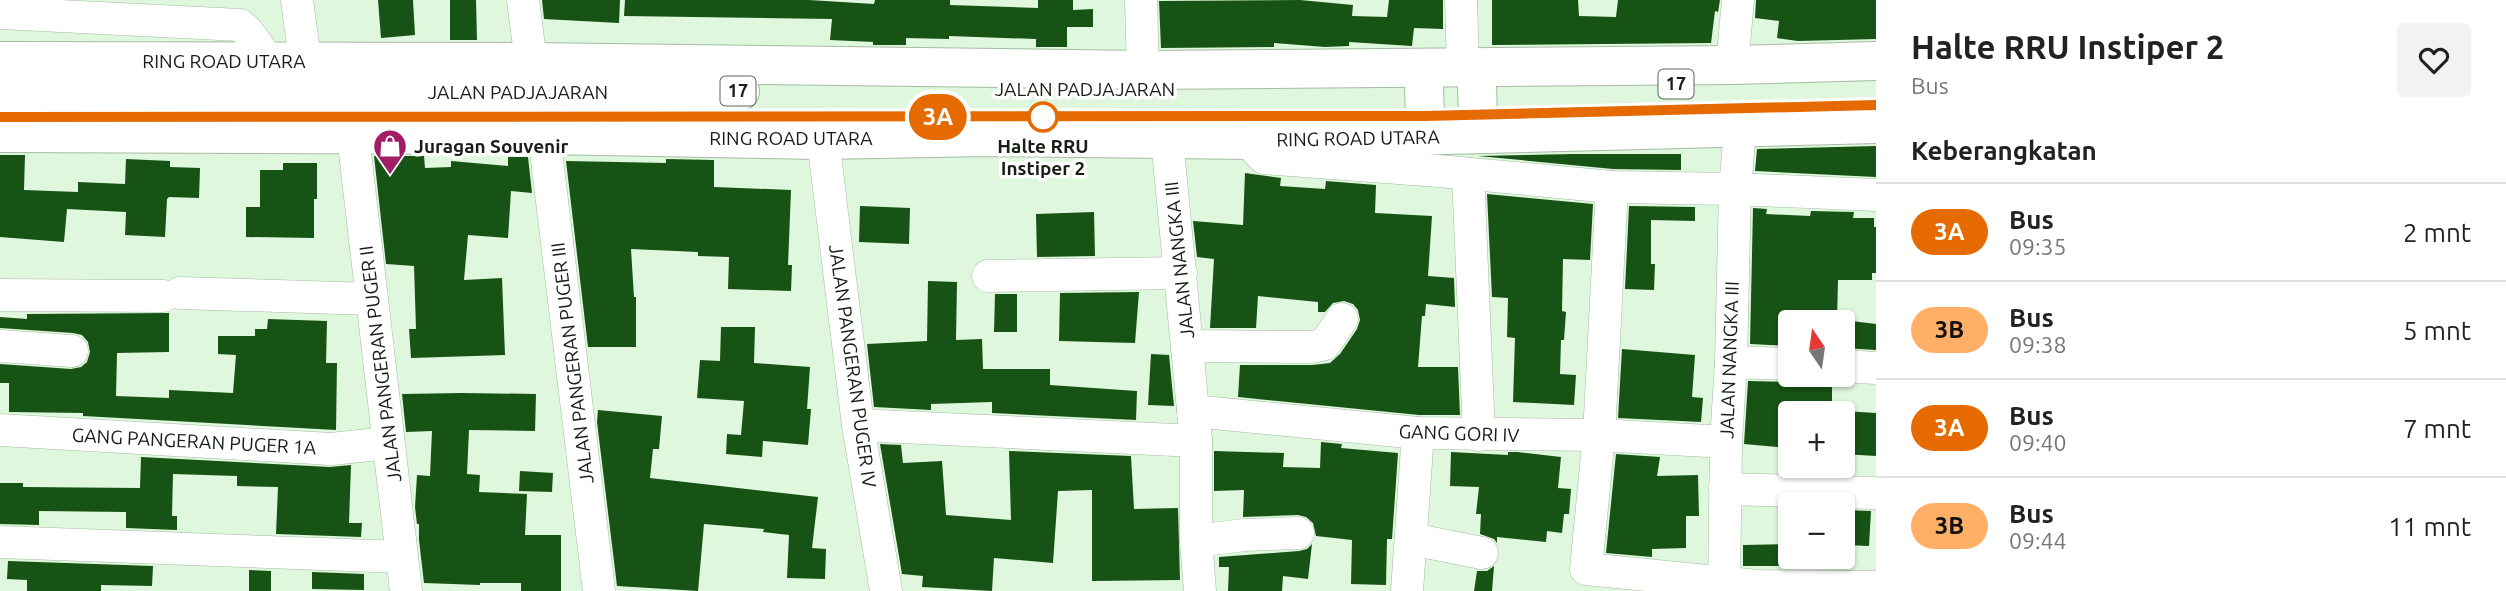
<!DOCTYPE html>
<html lang="id">
<head>
<meta charset="utf-8">
<style>
	:root { --surface:#fff; --page:#f2f2f2; --text:#222; --muted:#767676; --line:#e0e0e0 }
	body { margin:0; font-family:Ubuntu,sans-serif; background:var(--page); color:var(--text); height:100vh; display:flex; flex-direction:column; font-size:26px; white-space:nowrap }
	* { box-sizing:border-box; margin:0 }
	p { font-size:23px; color:var(--muted) }
	.icon { flex:none; width:38px; height:38px; fill:none; stroke:currentColor; stroke-width:2; stroke-linecap:round; stroke-linejoin:round }
	.map { position:relative; flex:1; overflow:hidden }
	.details { display:flex; flex-direction:column; background:var(--surface); width:630px }
	.details>* { flex:none }
	.badge { padding:0 14px; border-radius:23px; font-size:24px; line-height:46px }
	.needle { width:46px; rotate:347deg }
	.fabs { position:absolute; left:1778px; top:310px; display:grid; gap:14px }
	.fabs a { display:grid; place-items:center; width:77px; height:77px; border-radius:7px; background:var(--surface); box-shadow:0 2px 5px #0004; font-size:35px }
	.map>.badge { position:absolute; translate:-50% -50%; box-shadow:0 0 0 4px #fff }
	h2 { padding:0 35px; font-size:26px; line-height:63px }
	.round { display:grid; place-items:center; flex:none; width:74px; height:74px; border-radius:7px; background:var(--page) }
	.summary { display:flex; align-items:center; justify-content:space-between; height:119px; padding:0 35px }
	h1 { font-size:33px; font-weight:700; line-height:52px }
	ul { padding:0; list-style:none }
	li { display:flex; align-items:center; gap:21px; height:98px; padding:0 35px; border-top:2px solid var(--line) }
	li div { flex:1 }
	li b { display:block; font-size:26px }
	li em { font-style:normal }
	li .badge { min-width:77px; font-weight:700; text-align:center }
	main { display:flex; flex:1; min-height:0 }
	.map>svg:first-child { display:block }
	.building { fill:#175314 }
	.lines { fill:none; stroke-linecap:round; stroke-linejoin:round }
	.minor-casing { stroke:#a4bba2; stroke-width:33 }
	.highway-casing { stroke:#a4bba2; stroke-width:40 }
	.minor { stroke:#fff; stroke-width:32 }
	.highway { stroke:#fff; stroke-width:38 }
	.line-casing { stroke:#fff; stroke-width:16 }
	.line { stroke:#e56a00; stroke-width:10 }
	.stop-dot { fill:#fff; stroke:#e56a00; stroke-width:3.5 }
	.labels { text-anchor:middle; stroke-width:7; stroke-linejoin:round; paint-order:stroke }
	.shield { fill:#fff; stroke:#5c625b; stroke-width:2 }
	.shield-label { font-size:18px; font-weight:bold; fill:#161e15 }
	.street-label { font-size:19px; fill:#161e15; stroke:#fff }
	.poi-label { font-size:19px; font-weight:bold; fill:#161e15; stroke:#fff; text-anchor:start }
	.stop-label { font-size:19px; font-weight:bold; fill:#161e15; stroke:#fff }
</style>
</head>
<body>
<main>
<div class="map">
<svg width="1876" height="591" viewBox="0 0 1876 591">
	<rect width="100%" height="100%" fill="#dff7dc"/>
	<g class="building">
		<path d="M378 0H413L415 35 381 38Z"/>
		<path d="M450 0H476L477 40H450Z"/>
		<path d="M542 0H620L619 23 544 19Z"/>
		<path d="M625 0H809L874 4 875 0H950V5L1038 8V0H1073V10L1093 9V27H1067V47H1036V39L949 36V39L906 38V45H873V42L830 40 832 19 624 16Z"/>
		<path d="M1300 0 1353 5 1352 16 1387 17 1389 0H1443V29L1414 28 1412 46 1349 42V46L1325 47 1274 43V47L1161 48 1159 1Z"/>
		<path d="M1492 0H1578L1579 16 1616 17 1618 0H1720L1718 12 1715 11 1711 43 1492 45Z"/>
		<path d="M1756 0H1876V39L1798 41 1777 38 1779 21 1755 18Z"/>
		<path d="M1876 146V177L1755 171 1757 149Z"/>
		<path d="M1573 154H1681V170L1613 169 1478 156Z"/>
		<path d="M0 155H25L24 190 78 192V182L125 184 126 159 170 161V167L200 168 199 198 169 197 167 199 165 237 125 235 126 212 67 209 64 242 0 237Z"/>
		<path d="M374 156H424L425 168 451 167V161L508 166V157H528L532 193 511 191 508 238 468 235 464 280 502 278 505 355 411 358 409 329H416L414 266 386 264Z"/>
		<path d="M666 159 714 160V187L791 190 788 265H792L791 291 728 289 729 257 698 256V252L631 249 634 297H636V347H588L566 161 666 163Z"/>
		<path d="M283 163H317V199H314V238L246 237V207H260V170H283Z"/>
		<path d="M1245 173 1281 178 1280 186 1325 189 1326 181 1376 185 1375 213 1432 216 1428 276 1454 278 1455 307 1426 304 1425 316H1422L1418 367H1458L1460 415H1419L1238 397 1240 365H1312L1330 363 1340 354 1357 329 1360 320 1358 310 1353 304 1344 301 1333 303 1325 312H1318V302L1258 296 1256 328H1210L1214 259 1197 257 1193 221 1243 225Z"/>
		<path d="M1487 194 1593 204 1590 260 1563 259 1562 311 1566 312 1564 340H1561L1560 374 1576 375 1574 405 1513 402 1515 338 1507 337 1508 298 1492 297Z"/>
		<path d="M860 206 910 208 909 244 859 242Z"/>
		<path d="M1629 206 1695 207V221L1651 220V264H1655L1654 290 1625 289Z"/>
		<path d="M1753 208 1767 209 1766 214 1810 216 1811 211 1854 212 1853 218H1874V227H1876V273H1872V280H1838L1837 322H1790V346L1750 344Z"/>
		<path d="M1094 212 1095 256 1037 257 1036 214Z"/>
		<path d="M928 281 957 282 956 340 982 339 983 369H1050V385L1137 391 1136 420 992 413V402L931 404V410L874 407 867 344 927 341Z"/>
		<path d="M1139 292 1135 343 1059 341 1060 293Z"/>
		<path d="M995 294H1017V332H994Z"/>
		<path d="M169 313V352L117 353 116 396 169 398V390L233 393 236 355 218 354V336H255V329H267L268 319 327 321 326 363H337L336 430 83 416V413L9 412V383H0V364L71 369 81 367 87 362 90 352 88 342 82 335 73 333 0 328V317L27 319V314Z"/>
		<path d="M1843 320 1876 324V350L1843 348Z"/>
		<path d="M721 327H755L754 363 810 367 807 409H811L808 445 763 441 762 457 726 454 727 434 741 435 744 401 697 398 700 360 720 361Z"/>
		<path d="M1622 349 1695 355 1692 397 1703 398 1701 422 1618 418Z"/>
		<path d="M1151 354 1169 355 1174 406 1148 405Z"/>
		<path d="M1805 374H1827L1832 381V413H1790V448L1744 444 1748 381 1790 382 1798 380Z"/>
		<path d="M462 393 536 394 535 431 469 430 467 474 480 475 479 492 527 494 525 535H561V591H521V583H480V585L424 583 419 540V524H417L415 507 417 475 430 476 432 431 406 432 402 394Z"/>
		<path d="M598 410 662 416 659 449H653L650 478 818 497 812 548 826 549 825 579 787 578 789 535 763 532 764 529 704 524 698 591 617 586 597 422Z"/>
		<path d="M1843 411 1876 413V456L1843 454Z"/>
		<path d="M1321 442 1342 444 1341 448 1398 453 1392 539H1387L1386 585 1351 584 1352 540 1316 536 1313 523 1306 517 1298 515 1243 517 1244 490 1214 491V451L1284 453 1283 467 1320 468Z"/>
		<path d="M880 444 901 445 903 463 942 461 946 515 1011 520 1009 451 1131 456 1134 509 1178 508 1180 580 1092 581V490L1058 491 1053 563 994 558 992 591 922 587 923 576 902 574Z"/>
		<path d="M1451 452 1508 455V452H1517L1561 457 1558 488 1571 489 1569 514H1564L1562 533 1547 531 1546 542 1497 537V543L1494 539 1480 534 1481 514H1476L1479 487 1450 486Z"/>
		<path d="M1616 454 1660 457 1657 476 1698 475 1699 516H1686V548L1652 549V557L1606 553Z"/>
		<path d="M141 457 330 467 351 465 349 523H362L361 537 276 534 278 487 237 486V476L173 474 172 516H177V530L126 528V512L39 511V525L0 524V483H23V487L140 488Z"/>
		<path d="M1784 466H1851V474L1784 472Z"/>
		<path d="M520 471 553 473 552 492 519 491Z"/>
		<path d="M1843 510 1871 511 1869 546 1843 545Z"/>
		<path d="M1312 544 1308 579 1283 576 1282 591H1228L1229 567H1219V557L1299 551 1307 549Z"/>
		<path d="M1788 544V566H1743V545Z"/>
		<path d="M8 561 153 566 152 586 101 585V591H27V580L7 579Z"/>
		<path d="M1494 566 1492 591H1474L1477 571H1487Z"/>
		<path d="M249 570 271 571V591H249Z"/>
		<path d="M312 572 364 574V590L312 589Z"/>
	</g>
	<g class="lines">
		<g class="minor-casing">
			<g id="minor">
				<path d="M297 0 305 60"/>
				<path d="M523 0 531 62"/>
				<path d="M1141 0 1143 70"/>
				<path d="M1461 0 1463 68"/>
				<path d="M0 13 240 25 248 32 268 60"/>
				<path d="M1732 65 1738 0"/>
				<path d="M544 135 599 591"/>
				<path d="M353 136 406 591"/>
				<path d="M1167 139 1196 441V541L1200 591"/>
				<path d="M823 140 858 425 886 591"/>
				<path d="M1253 140 1257 151 1264 158 1439 171 1612 187 1735 189 1876 195"/>
				<path d="M1468 174 1479 435"/>
				<path d="M1612 187 1599 435 1586 569 1757 586 1876 587"/>
				<path d="M988 276 1181 273"/>
				<path d="M180 293 372 299"/>
				<path d="M0 295 163 296"/>
				<path d="M0 346 72 351"/>
				<path d="M1187 346 1312 347 1325 344 1342 319"/>
				<path d="M1731 362 1790 364"/>
				<path d="M1843 366 1876 368"/>
				<path d="M1193 411 1418 433 1599 435 1726 442"/>
				<path d="M858 425 1196 441"/>
				<path d="M0 430 331 449 388 443"/>
				<path d="M1725 489 1876 493"/>
				<path d="M1411 539 1482 553"/>
				<path d="M1196 541 1244 535 1298 533"/>
				<path d="M0 542 401 557"/>
				<path d="M1407 591 1418 433"/>
				<path d="M1724 591 1726 442 1731 362 1735 189 1740 129"/>
			</g>
		</g>
		<g class="highway-casing">
			<g id="highway">
				<path d="M0 61 531 62 1143 70 1732 65 1876 61"/>
				<path d="M1477 87 1478 115"/>
				<path d="M1424 88 1425 116"/>
				<path d="M0 90 740 91"/>
				<path d="M0 133 544 135 823 140 987 137 1253 140 1876 124"/>
			</g>
		</g>
		<use href="#minor" class="minor"/>
		<use href="#highway" class="highway"/>
	</g>
	<g class="lines">
		<g class="line-casing">
			<path id="line" d="M0 117 1425 116 1876 105"/>
		</g>
		<use href="#line" class="line"/>
	</g>
	<defs>
		<g id="shop-pin" transform="scale(1.75)"><path d="M0 17L-7.5 6A9.5 9.5 0 1 1 7.5 6Z" fill="#a31c68" stroke="#fff"/><path d="M-5-2.5h2.3a2.7 3.5 0 0 1 5.4 0H5L5.5 6h-11ZM-1.5-2.5h3a1.5 2.3 0 0 0-3 0Z" fill="#fff"/></g>
	</defs>
	<g fill-rule="evenodd">
		<use href="#shop-pin" x="390" y="146"/>
	</g>
	<circle class="stop-dot" cx="1043" cy="117" r="14"/>
	<g class="labels">
		<g class="shield">
			<rect x="1658.5" y="69.5" width="35" height="29" rx="5"/>
			<rect x="720.5" y="76.5" width="35" height="29" rx="5"/>
		</g>
		<g class="shield-label">
			<text x="1676" y="90">17</text>
			<text x="738" y="97">17</text>
		</g>
		<g class="street-label">
			<text x="224" y="68">RING ROAD UTARA</text>
			<text x="1085" y="96">JALAN PADJAJARAN</text>
			<text x="518" y="99">JALAN PADJAJARAN</text>
			<text x="791" y="145">RING ROAD UTARA</text>
			<text transform="translate(1358 138) rotate(-1)" y="7">RING ROAD UTARA</text>
			<text transform="translate(1179 260) rotate(-96)" y="7">JALAN NANGKA III</text>
			<text transform="translate(1729 360) rotate(-88)" y="7">JALAN NANGKA III</text>
			<text transform="translate(572 363) rotate(-97)" y="7">JALAN PANGERAN PUGER III</text>
			<text transform="translate(380 364) rotate(-97)" y="7">JALAN PANGERAN PUGER II</text>
			<text transform="translate(853 366) rotate(82)" y="7">JALAN PANGERAN PUGER IV</text>
			<text transform="translate(1459 433) rotate(2)" y="7">GANG GORI IV</text>
			<text transform="translate(194 441) rotate(3)" y="7">GANG PANGERAN PUGER 1A</text>
		</g>
		<g class="poi-label">
			<text x="414" y="153">Juragan Souvenir</text>
		</g>
		<g class="stop-label">
			<text x="1043" y="153">Halte RRU<tspan x="1043" dy="22">Instiper 2</tspan></text>
		</g>
	</g>
</svg>
<div class="fabs">
<a><svg class="needle" viewBox="-14 -14 28 28"><path d="M0-13l5 13h-10z" fill="#e53935"/><path d="M0 13l5-13h-10z" fill="#767676"/></svg></a>
<a>+</a>
<a>−</a>
</div>
<b class="badge" style="left:938px;top:117px;background:#e56a00;color:#fff">3A</b>
</div>
<section class="details">
<div class="summary"><div><h1>Halte RRU Instiper 2</h1><p>Bus</p></div><a class="round"><svg class="icon" aria-label="heart" viewBox="0 0 24 24"><path d="M12 20l-8-8c-3-5 5-10 8-4 3-6 11-1 8 4z"/></svg></a></div>
<h2>Keberangkatan</h2>
<ul>
<li><span class="badge" style="background:#e56a00;color:#fff">3A</span><div><b>Bus</b><p>09:35</p></div><em>2 mnt</em></li>
<li><span class="badge" style="background:#ffaf66;color:#111">3B</span><div><b>Bus</b><p>09:38</p></div><em>5 mnt</em></li>
<li><span class="badge" style="background:#e56a00;color:#fff">3A</span><div><b>Bus</b><p>09:40</p></div><em>7 mnt</em></li>
<li><span class="badge" style="background:#ffaf66;color:#111">3B</span><div><b>Bus</b><p>09:44</p></div><em>11 mnt</em></li>
</ul>
</section>
</main>
</body>
</html>
